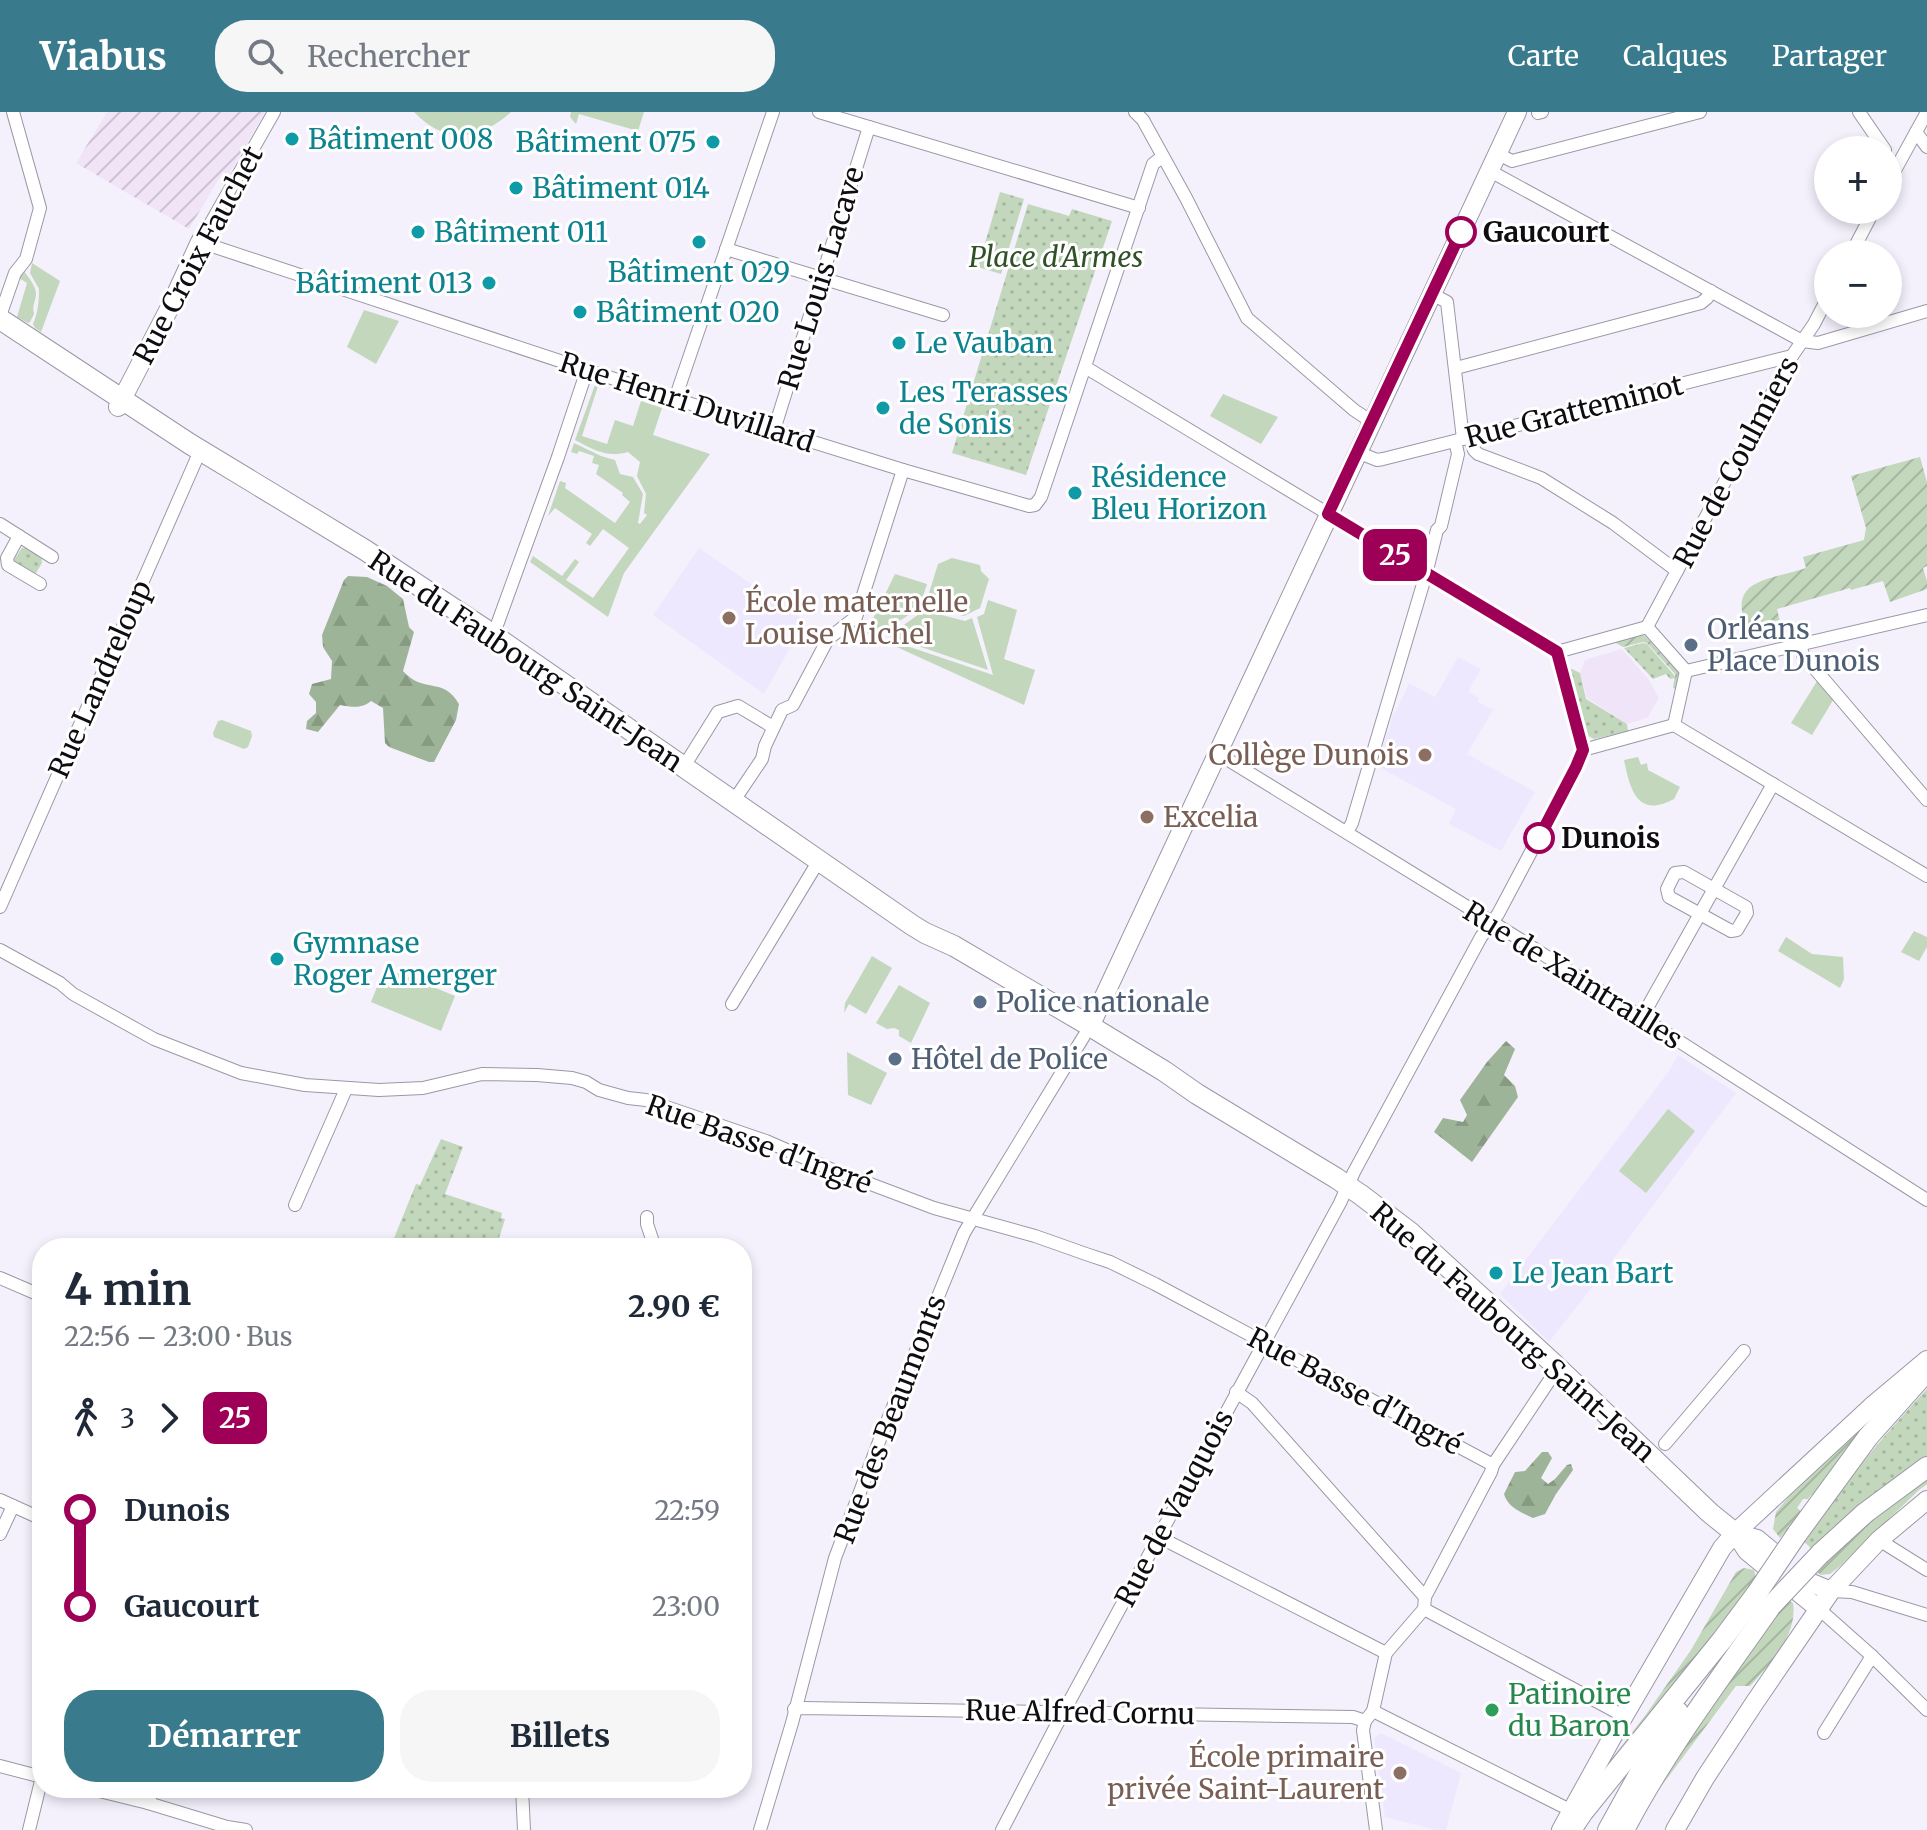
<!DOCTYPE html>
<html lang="fr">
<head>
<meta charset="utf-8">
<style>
	:root { --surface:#fff; --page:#f6f6f7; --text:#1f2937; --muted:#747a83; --accent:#397b8d }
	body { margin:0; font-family:Merriweather,serif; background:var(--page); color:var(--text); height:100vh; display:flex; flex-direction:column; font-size:30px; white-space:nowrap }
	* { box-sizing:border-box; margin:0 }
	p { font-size:26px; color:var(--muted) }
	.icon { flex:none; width:44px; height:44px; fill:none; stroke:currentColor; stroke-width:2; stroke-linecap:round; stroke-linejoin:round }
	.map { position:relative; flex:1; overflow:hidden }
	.details { position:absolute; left:32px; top:1126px; width:720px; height:560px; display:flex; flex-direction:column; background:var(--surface); border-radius:32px; box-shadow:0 4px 12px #0003 }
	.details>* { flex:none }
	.badge { padding:0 16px; border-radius:12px; font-size:28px; line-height:52px }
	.controls { position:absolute; left:1814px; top:24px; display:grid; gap:16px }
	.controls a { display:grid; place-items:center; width:88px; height:88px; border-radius:50%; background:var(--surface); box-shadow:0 4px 12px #0003; font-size:40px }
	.map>.badge { position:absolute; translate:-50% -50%; box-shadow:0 0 0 4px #fff }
	.legs { display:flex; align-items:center; gap:12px; height:88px; padding:0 32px; font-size:26px }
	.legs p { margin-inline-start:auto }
	.head { display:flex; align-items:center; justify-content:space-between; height:136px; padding:0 32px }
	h1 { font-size:44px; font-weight:700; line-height:60px }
	.cta { display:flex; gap:16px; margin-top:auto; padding:16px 32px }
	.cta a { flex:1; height:92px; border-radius:32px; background:var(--accent); color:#fff; font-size:32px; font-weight:700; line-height:92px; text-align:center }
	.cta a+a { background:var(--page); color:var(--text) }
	ul { padding:0 32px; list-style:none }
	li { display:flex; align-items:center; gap:28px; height:96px; font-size:30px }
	li i { display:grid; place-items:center; width:12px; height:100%; margin:0 10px; background:currentColor }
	li i::after { content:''; width:20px; height:20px; margin:-10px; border:6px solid; border-radius:50%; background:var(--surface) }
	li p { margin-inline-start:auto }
	li:first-child i { background:linear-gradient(#0000 50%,currentColor 0) }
	li:last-child i { background:linear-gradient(currentColor 50%,#0000 0) }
	header { display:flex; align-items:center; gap:48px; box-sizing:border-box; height:112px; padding:0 40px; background:var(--accent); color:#fff }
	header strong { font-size:38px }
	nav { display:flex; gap:44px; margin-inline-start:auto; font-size:28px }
	.search { width:560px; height:72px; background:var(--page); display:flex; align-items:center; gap:20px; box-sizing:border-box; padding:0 28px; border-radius:32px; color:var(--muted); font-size:30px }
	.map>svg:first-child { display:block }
	.commercial { fill:#f0e4f9 }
	.industrial { fill:url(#industrial-furrows) }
	.built { fill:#eee8fe }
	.grass { fill:#c2d7bc }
	.forest { fill:url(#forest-firs) }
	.park { fill:url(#park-dots) }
	.garden { fill:url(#garden-furrows) }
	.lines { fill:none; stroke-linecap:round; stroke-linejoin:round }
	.street-casing { stroke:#9b98a5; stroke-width:14 }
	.secondary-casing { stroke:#9b98a5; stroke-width:20 }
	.primary-casing { stroke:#9b98a5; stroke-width:22 }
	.street { stroke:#fff; stroke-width:12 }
	.secondary { stroke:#fff; stroke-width:18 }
	.primary { stroke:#fff; stroke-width:20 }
	.primary-bridge-casing { stroke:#9b98a5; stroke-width:22; stroke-linecap:butt }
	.primary-bridge { stroke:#fff; stroke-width:20 }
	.line-1-casing { stroke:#fff; stroke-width:18 }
	.line-1 { stroke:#9f0057; stroke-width:12 }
	.culture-dot { fill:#0f9aa8; stroke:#fff; stroke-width:3 }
	.stop-1-dot { fill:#fff; stroke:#9f0057; stroke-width:4 }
	.education-dot { fill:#8d6e63; stroke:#fff; stroke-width:3 }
	.service-dot { fill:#5c6f8a; stroke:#fff; stroke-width:3 }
	.leisure-dot { fill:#2e9e5b; stroke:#fff; stroke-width:3 }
	.labels { text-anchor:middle; stroke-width:6; stroke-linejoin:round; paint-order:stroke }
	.culture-label { font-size:28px; fill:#0d838f; stroke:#fff; text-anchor:start }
	.stop-label { font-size:28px; font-weight:bold; fill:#0f0d12; stroke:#fff; text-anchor:start }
	.street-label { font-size:28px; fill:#0f0d12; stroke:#fff }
	.park-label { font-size:28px; font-style:italic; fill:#305128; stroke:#fff }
	.education-label { font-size:28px; fill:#785e54; stroke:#fff; text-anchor:start }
	.service-label { font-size:28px; fill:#4e5e75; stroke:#fff; text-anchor:start }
	.leisure-label { font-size:28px; fill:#27864d; stroke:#fff; text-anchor:start }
</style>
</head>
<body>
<header>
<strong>Viabus</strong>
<div class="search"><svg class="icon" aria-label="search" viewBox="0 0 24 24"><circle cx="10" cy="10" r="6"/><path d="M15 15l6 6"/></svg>Rechercher</div>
<nav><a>Carte</a><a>Calques</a><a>Partager</a></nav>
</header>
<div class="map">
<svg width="1927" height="1718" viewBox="0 0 1927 1718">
	<defs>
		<pattern id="industrial-furrows" width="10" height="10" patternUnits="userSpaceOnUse" patternTransform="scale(2)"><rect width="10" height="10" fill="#f1e4f7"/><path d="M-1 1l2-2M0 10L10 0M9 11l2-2" fill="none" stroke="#cdc2d3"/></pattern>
		<pattern id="forest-firs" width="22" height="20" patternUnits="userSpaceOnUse" patternTransform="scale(2)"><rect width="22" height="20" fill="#9eb498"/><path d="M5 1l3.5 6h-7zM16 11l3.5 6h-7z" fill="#879a82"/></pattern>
		<pattern id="park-dots" width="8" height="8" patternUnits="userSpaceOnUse" patternTransform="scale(2)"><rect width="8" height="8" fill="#c2d7bc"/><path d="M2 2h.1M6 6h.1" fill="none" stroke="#a6b7a1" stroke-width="1.8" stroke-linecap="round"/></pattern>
		<pattern id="garden-furrows" width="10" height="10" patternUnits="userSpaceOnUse" patternTransform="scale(2)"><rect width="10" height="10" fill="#c2d7bc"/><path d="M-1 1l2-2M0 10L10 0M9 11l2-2" fill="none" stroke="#a6b7a1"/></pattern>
	</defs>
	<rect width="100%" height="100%" fill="#f4f1fd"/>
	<path class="commercial" d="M1622 537 1649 568 1659 586 1647 606 1627 612 1587 586 1580 561 1585 548Z"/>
	<path class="industrial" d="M107 0H265L229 62 223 60 189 117 76 51Z"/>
	<g class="built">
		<path d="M699 436 805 509 764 582 653 503Z"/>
		<path d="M1458 545 1481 557 1468 580 1479 586 1478 590 1493 598 1467 642 1535 680 1501 739 1449 712 1456 697 1377 654 1382 645 1380 643 1388 619 1389 620 1392 605 1401 589 1409 571 1435 585Z"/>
		<path d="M1678 943 1736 981 1601 1164 1549 1230 1500 1182 1669 959Z"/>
		<path d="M1381 1621 1461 1661 1446 1718H1436L1385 1705 1374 1626Z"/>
	</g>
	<g class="grass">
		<path d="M414 0H511C480 28 445 33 414 0Z"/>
		<path d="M571 0H644L638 19 579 2 576 12 570 5Z"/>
		<path d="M32 151 60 169 41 220 35 216 33 212C38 201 39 189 39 177L30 161Z"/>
		<path d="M24 159C28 165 37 175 36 183 35 191 32 193 34 202L30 210 28 211 17 205 27 171 19 166 18 164Z"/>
		<path d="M364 198 399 209 376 252 347 235Z"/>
		<path d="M595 273 598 274 582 324 607 332 615 308 633 314 641 289 662 296 653 323 710 342 624 461 608 505 530 450 533 444 562 464 575 447 579 450 566 468 593 486 629 436 603 417 590 434 586 431 592 422 555 396 548 404 560 369 566 371 565 376 615 411 630 390 622 383 623 381 596 362 599 353 592 351 594 344 579 339 577 342 571 340 574 331 601 344 615 348 620 362 633 365 643 382 638 411 640 412 647 403 644 401 646 382 637 364 640 350 628 340C607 346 594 338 575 328Z"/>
		<path d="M1223 282 1278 305 1261 332 1210 304Z"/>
		<path d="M952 446 980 453 981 459 989 467 980 496 964 504 938 497 934 488 929 481 938 452Z"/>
		<path d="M895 462 927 472 923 484 928 490 880 522V525L993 563 977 505 984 502 988 488 1017 498 1004 547 1035 558 1024 593 866 521Z"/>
		<path d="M931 493 934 501 965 509 972 506 988 558 889 524Z"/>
		<path d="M1819 566 1835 585 1812 623 1791 611Z"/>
		<path d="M222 608 251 619 252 624 248 635 244 637 214 625 213 621 218 609Z"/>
		<path d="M1638 645 1641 653 1647 651 1648 658 1680 675 1674 687C1637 707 1630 677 1624 648Z"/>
		<path d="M1914 819 1927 825V835L1919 849 1901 840Z"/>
		<path d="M1786 825 1812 842 1843 845 1844 867 1840 876 1778 839Z"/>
		<path d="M872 844 892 856 866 902 849 892 844 901 845 891Z"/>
		<path d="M385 855 455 884 441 919 371 890Z"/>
		<path d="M899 873 930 891 911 931 899 924V918L894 916 887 917 876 911Z"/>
		<path d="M847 940 887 961 871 993 848 983Z"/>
		<path d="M1668 997 1695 1019 1646 1081 1619 1059Z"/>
	</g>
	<g class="forest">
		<path d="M348 464 367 465 387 474 403 487 409 515 414 520 403 559C423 582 443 564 459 592L456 608 434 650H429L389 635 385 631 383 596 371 589C362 597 352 595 340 593L318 620 306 617 307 609 316 601V590L309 582 312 572 331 567 332 549 323 535 322 523 344 468Z"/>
		<path d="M1506 929 1515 937 1504 963 1515 974 1518 985 1472 1050 1434 1020 1443 1006 1463 1010 1467 1003 1460 988 1487 950Z"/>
		<path d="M1542 1340H1548L1552 1346 1541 1366 1548 1372 1555 1367 1567 1353 1571 1352 1573 1358 1556 1382 1545 1402 1533 1406C1521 1400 1508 1396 1504 1382L1515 1360 1525 1359Z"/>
	</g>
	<g class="park">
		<path d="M1000 80 1024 87 1001 162 978 155Z"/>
		<path d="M1028 92 1069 104 1072 97 1112 109 1026 363 952 341Z"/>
		<path d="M27 435 41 444 42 451 36 461 30 462 14 451 13 449 22 436Z"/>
		<path d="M1643 531 1647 532 1674 563V566L1670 567 1666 562 1653 567 1624 536Z"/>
		<path d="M1566 554 1580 561 1586 587 1627 612 1628 619 1594 627 1585 622Z"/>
		<path d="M441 1027 463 1035 445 1082 502 1101 501 1106 505 1107 496 1136H390L416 1072 420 1073Z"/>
		<path d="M1927 1277V1346L1852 1400 1812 1437 1802 1428C1841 1375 1882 1325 1927 1277Z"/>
	</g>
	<g class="garden">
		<path d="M1920 345 1927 370V454L1923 456 1927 469V477L1890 490 1883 469 1851 478 1850 476 1777 497 1782 518 1750 524C1724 467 1763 470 1806 456L1803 445 1864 428 1866 416 1851 364Z"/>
		<path d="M1642 523 1645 524 1678 560 1676 577 1673 576 1675 562 1647 531 1643 530 1623 535 1614 530Z"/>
		<path d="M1890 1288 1814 1384 1811 1383 1808 1387H1803L1797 1396 1802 1400 1780 1426 1773 1417 1776 1400 1797 1375Z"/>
		<path d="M1927 1368V1372L1919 1378 1839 1455 1830 1462 1821 1463 1817 1460 1858 1419Z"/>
		<path d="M1744 1456 1754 1458 1756 1466 1741 1490 1601 1667 1597 1666 1647 1601 1691 1538 1736 1460Z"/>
		<path d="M1788 1488 1793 1491C1798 1522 1771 1552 1750 1574H1736L1660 1676 1685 1634 1749 1536Z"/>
	</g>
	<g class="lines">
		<g class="street-casing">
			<g id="street">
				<path d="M274 0 200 130 675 287 903 358 1029 394 1035 393 1041 385 1153 52 1162 45"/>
				<path d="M819 0 1139 96"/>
				<path d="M1135 0 1143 8 1186 86 1247 206 1354 298 1372 310"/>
				<path d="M1859 0 1885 38"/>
				<path d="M1538 1 1542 0"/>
				<path d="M1916 20 1927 35"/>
				<path d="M1498 42 1512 49 1700 0"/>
				<path d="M1490 59 1802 229 1818 231 1927 199"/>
				<path d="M1888 71 1927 0"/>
				<path d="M726 137 943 203"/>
				<path d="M1851 142 1874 98"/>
				<path d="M1432 182 1447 190 1463 327"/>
				<path d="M0 204 15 161 26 147 40 96 13 0"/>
				<path d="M1085 255 1557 540"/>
				<path d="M1456 256 1701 191 1707 186 1711 179"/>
				<path d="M675 287 773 0"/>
				<path d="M774 318 869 15"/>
				<path d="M1470 326 1474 338 1478 342 1541 366 1613 411 1677 459"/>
				<path d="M1357 340 1377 348 1383 347 1792 244"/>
				<path d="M0 412 52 445"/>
				<path d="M19 424 7 446 8 453 40 472"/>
				<path d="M1647 515 1792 244 1814 212 1828 185"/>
				<path d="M1647 515 1686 559"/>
				<path d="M493 524 558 345 587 258"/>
				<path d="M1800 532 1803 543 1927 688"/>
				<path d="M1557 540 1583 638"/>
				<path d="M1557 540 1647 515"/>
				<path d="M1686 559 1927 503"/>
				<path d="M1674 613 1927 764"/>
				<path d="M1674 613 1686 559"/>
				<path d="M1583 638 1674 613"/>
				<path d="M1217 641 1513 823 1927 1088"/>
				<path d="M683 656 718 600 738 594 773 615"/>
				<path d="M733 690 762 647 765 634 782 598 793 593 828 527 856 505 903 358"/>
				<path d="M1347 720 1352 711 1426 462 1437 418 1441 414 1458 342 1455 329"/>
				<path d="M1684 760 1746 795 1747 801 1737 818 1731 819 1669 785 1667 777 1675 761Z"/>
				<path d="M0 795 200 339"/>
				<path d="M0 838 60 871 73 882 154 927 241 961 305 973 379 978 423 976 482 962 537 963 572 966 586 970 599 978 628 986 646 988 766 1029 828 1056 934 1096 1035 1124 1086 1142 1110 1150 1155 1172 1493 1353"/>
				<path d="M732 892 818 750"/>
				<path d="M1642 905 1773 672"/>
				<path d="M295 1093 346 977"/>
				<path d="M647 1105V1112L655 1136"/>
				<path d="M0 1166 42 1184"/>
				<path d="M1236 1280 1252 1291 1425 1485"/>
				<path d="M1665 1332 1744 1239"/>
				<path d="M0 1388 42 1407"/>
				<path d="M0 1422 13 1394"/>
				<path d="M1159 1425 1386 1541"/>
				<path d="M1879 1428 1927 1458"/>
				<path d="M1831 1479 1852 1480 1927 1503"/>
				<path d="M1424 1497 1624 1604"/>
				<path d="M1819 1497 1872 1544 1927 1598"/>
				<path d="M794 1597 803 1596 1353 1605 1365 1609"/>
				<path d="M1373 1599 1570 1698"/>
				<path d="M1824 1621 1872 1544"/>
				<path d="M0 1654 42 1665"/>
				<path d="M87 1676 148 1691 227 1715 246 1718"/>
				<path d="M522 1676 524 1718"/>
				<path d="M148 1691 153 1676"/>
				<path d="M29 1718 42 1665"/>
				<path d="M760 1718 792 1611 835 1446 880 1327 964 1121 1084 924"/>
				<path d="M1002 1718 1056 1614 1340 1091 1354 1060 1481 825 1498 802 1576 655 1583 638"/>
				<path d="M1376 1718 1363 1618 1365 1609 1373 1599 1386 1541 1424 1497 1425 1485 1491 1360 1493 1353 1551 1266 1560 1258"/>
			</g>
		</g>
		<g class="secondary-casing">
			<g id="secondary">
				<path d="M118 295 170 195 200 130"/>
				<path d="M1094 906 1517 0"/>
				<path d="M1735 1421 1757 1427 1774 1441"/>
				<path d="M1735 1421 1747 1439 1764 1453"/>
				<path d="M1807 1469 1831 1479"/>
				<path d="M1798 1480 1819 1497"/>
				<path d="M1561 1718 1624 1604 1722 1436 1735 1421 1871 1295 1927 1248"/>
				<path d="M1675 1718 1705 1666 1755 1590 1831 1479 1879 1428 1927 1388"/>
			</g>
		</g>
		<g class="primary-casing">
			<g id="primary">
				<path d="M0 207 190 332 365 438 483 516 912 813 925 821 954 834 1090 914 1164 959 1197 982 1336 1066 1361 1083 1411 1121 1554 1252 1710 1401 1735 1421"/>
				<path d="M1797 1422 1868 1325 1927 1259"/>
				<path d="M1820 1442 1865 1401 1927 1355"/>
				<path d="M1571 1718 1583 1700 1722 1528 1757 1481"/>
				<path d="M1608 1718 1648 1646 1678 1600"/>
				<path d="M1624 1718C1665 1639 1720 1567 1771 1494"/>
			</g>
		</g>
		<use href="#street" class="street"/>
		<use href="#secondary" class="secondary"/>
		<use href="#primary" class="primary"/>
		<g class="primary-bridge-casing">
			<g id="primary-bridge">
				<path d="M1757 1481 1797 1422"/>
				<path d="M1771 1494 1820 1442"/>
			</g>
		</g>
		<use href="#primary-bridge" class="primary-bridge"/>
	</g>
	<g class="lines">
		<g class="line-1-casing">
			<path id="line-1" d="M1461 120 1328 402 1557 540 1583 638 1576 655 1539 726"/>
		</g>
		<use href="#line-1" class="line-1"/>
	</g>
	<g class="culture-dot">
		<circle cx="292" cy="27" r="8"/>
		<circle cx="713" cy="30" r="8"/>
		<circle cx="516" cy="76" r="8"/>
		<circle cx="418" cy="120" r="8"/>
		<circle cx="699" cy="130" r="8"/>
		<circle cx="489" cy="171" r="8"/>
		<circle cx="580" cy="200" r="8"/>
		<circle cx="899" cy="231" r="8"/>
		<circle cx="883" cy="296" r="8"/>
		<circle cx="1075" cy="381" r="8"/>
		<circle cx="277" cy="847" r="8"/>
		<circle cx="1496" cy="1161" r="8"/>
	</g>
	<g class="stop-1-dot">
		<circle cx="1461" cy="120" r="14"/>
		<circle cx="1539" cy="726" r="14"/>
	</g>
	<g class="education-dot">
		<circle cx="729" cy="506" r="8"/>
		<circle cx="1425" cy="643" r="8"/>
		<circle cx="1147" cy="705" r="8"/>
		<circle cx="1400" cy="1661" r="8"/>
	</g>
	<g class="service-dot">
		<circle cx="1691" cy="533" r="8"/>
		<circle cx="980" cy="890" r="8"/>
		<circle cx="895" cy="947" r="8"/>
	</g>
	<circle class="leisure-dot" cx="1492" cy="1598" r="8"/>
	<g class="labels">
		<g class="culture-label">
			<text x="308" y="37">Bâtiment 008</text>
			<text x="697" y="40" text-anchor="end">Bâtiment 075</text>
			<text x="532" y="86">Bâtiment 014</text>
			<text x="434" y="130">Bâtiment 011</text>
			<text x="699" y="170" text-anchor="middle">Bâtiment 029</text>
			<text x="473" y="181" text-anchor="end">Bâtiment 013</text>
			<text x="596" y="210">Bâtiment 020</text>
			<text x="915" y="241">Le Vauban</text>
			<text x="899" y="290">Les Terasses<tspan x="899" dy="32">de Sonis</tspan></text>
			<text x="1091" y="375">Résidence<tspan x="1091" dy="32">Bleu Horizon</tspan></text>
			<text x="293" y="841">Gymnase<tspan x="293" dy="32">Roger Amerger</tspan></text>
			<text x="1512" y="1171">Le Jean Bart</text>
		</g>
		<g class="stop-label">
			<text x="1483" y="130">Gaucourt</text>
			<text x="1561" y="736">Dunois</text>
		</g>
		<g class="street-label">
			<text transform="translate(198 143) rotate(-62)" y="10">Rue Croix Fauchet</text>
			<text transform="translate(821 166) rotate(-73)" y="10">Rue Louis Lacave</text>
			<text transform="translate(687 290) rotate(18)" y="10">Rue Henri Duvillard</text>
			<text transform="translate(1574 299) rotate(-14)" y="10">Rue Gratteminot</text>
			<text transform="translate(1736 350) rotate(-62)" y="10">Rue de Coulmiers</text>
			<text transform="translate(526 549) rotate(34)" y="10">Rue du Faubourg Saint-Jean</text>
			<text transform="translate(100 567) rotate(-66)" y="10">Rue Landreloup</text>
			<text transform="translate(1573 863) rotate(32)" y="10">Rue de Xaintrailles</text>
			<text transform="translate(759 1032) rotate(20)" y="10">Rue Basse d'Ingré</text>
			<text transform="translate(1513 1220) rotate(42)" y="10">Rue du Faubourg Saint-Jean</text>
			<text transform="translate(1355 1279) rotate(28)" y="10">Rue Basse d'Ingré</text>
			<text transform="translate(890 1307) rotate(-69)" y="10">Rue des Beaumonts</text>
			<text transform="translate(1174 1396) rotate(-62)" y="10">Rue de Vauquois</text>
			<text transform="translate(1080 1600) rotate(1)" y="10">Rue Alfred Cornu</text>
		</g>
		<g class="park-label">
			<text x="1056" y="155">Place d'Armes</text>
		</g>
		<g class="education-label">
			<text x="745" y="500">École maternelle<tspan x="745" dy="32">Louise Michel</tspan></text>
			<text x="1409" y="653" text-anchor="end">Collège Dunois</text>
			<text x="1163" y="715">Excelia</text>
			<text x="1384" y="1655" text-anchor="end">École primaire<tspan x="1384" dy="32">privée Saint-Laurent</tspan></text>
		</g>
		<g class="service-label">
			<text x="1707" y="527">Orléans<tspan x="1707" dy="32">Place Dunois</tspan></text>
			<text x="996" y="900">Police nationale</text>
			<text x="911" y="957">Hôtel de Police</text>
		</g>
		<g class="leisure-label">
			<text x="1508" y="1592">Patinoire<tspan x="1508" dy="32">du Baron</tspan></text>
		</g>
	</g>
</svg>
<div class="controls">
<a>+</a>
<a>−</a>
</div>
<b class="badge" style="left:1395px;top:443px;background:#9f0057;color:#fff">25</b>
<section class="details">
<div class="head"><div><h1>4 min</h1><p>22:56 – 23:00 · Bus</p></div><b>2.90 €</b></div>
<div class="legs"><svg class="icon" aria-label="walk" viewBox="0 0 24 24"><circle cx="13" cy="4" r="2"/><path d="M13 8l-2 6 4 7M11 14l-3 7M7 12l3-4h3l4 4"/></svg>3<svg class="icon" aria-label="forward" viewBox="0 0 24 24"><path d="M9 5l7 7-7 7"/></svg><b class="badge" style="background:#9f0057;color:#fff">25</b></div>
<ul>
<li><i style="color:#9f0057"></i><b>Dunois</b><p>22:59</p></li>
<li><i style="color:#9f0057"></i><b>Gaucourt</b><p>23:00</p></li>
</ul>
<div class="cta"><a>Démarrer</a><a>Billets</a></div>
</section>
</div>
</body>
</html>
